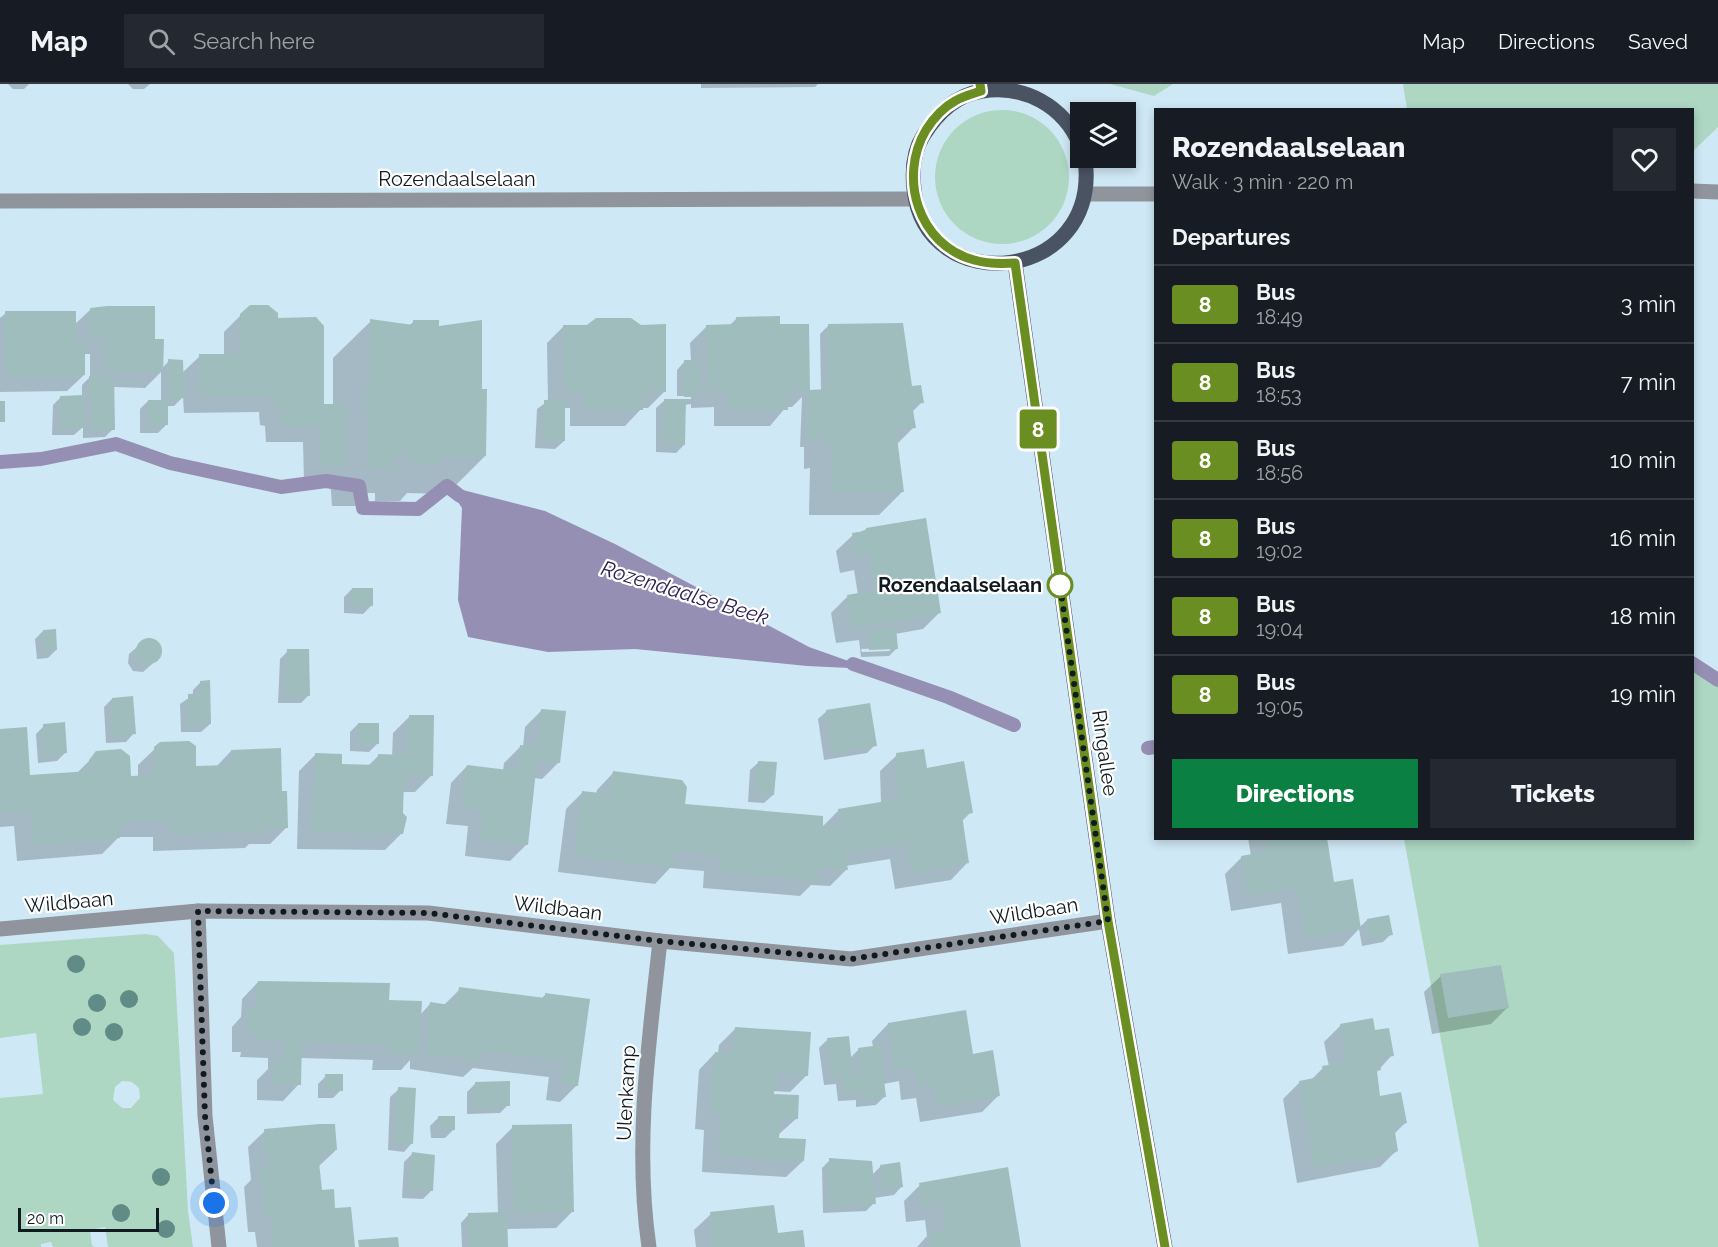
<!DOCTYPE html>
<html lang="en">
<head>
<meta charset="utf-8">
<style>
	:root { --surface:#171b24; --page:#242831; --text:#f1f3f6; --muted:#9ea1a6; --line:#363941; --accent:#0b8043 }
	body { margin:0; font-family:Raleway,sans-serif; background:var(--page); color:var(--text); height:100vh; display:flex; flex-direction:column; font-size:22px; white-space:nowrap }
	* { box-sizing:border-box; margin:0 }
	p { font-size:20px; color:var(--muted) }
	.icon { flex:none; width:33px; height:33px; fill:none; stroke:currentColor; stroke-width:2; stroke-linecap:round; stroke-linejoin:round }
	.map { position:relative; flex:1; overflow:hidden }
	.panel { position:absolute; left:1154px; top:24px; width:540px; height:732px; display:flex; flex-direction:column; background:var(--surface); border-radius:0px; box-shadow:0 3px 9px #0003 }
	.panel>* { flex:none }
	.badge { padding:0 12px; border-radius:4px; font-size:21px; line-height:39px }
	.buttons { position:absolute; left:1070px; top:18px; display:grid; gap:12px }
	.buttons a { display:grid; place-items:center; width:66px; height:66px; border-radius:0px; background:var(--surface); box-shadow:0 3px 9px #0003; font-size:30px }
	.scale { position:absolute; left:18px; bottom:15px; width:141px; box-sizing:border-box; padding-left:6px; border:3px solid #111a1f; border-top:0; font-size:16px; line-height:21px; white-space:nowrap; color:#111a1f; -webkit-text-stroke:4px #fff; paint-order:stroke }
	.you { position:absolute; width:30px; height:30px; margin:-15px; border:4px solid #fff; border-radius:50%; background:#1a73e8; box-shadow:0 0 0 9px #1a73e833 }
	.map>.badge { position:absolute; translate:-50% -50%; box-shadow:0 0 0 3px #fff }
	h2 { padding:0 18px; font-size:22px; line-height:54px }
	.round { display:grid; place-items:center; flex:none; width:63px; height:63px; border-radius:0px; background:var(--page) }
	.headline { display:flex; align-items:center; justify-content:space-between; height:102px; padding:0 18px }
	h1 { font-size:28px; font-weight:800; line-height:45px }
	.button { display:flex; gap:12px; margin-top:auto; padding:12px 18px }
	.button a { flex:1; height:69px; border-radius:0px; background:var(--accent); color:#fff; font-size:24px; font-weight:800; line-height:69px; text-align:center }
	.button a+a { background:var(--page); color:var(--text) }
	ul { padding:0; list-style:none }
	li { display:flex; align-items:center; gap:18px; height:78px; padding:0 18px; border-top:2px solid var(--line) }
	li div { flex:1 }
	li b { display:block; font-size:22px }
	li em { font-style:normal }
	li .badge { min-width:66px; font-weight:700; text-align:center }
	header { display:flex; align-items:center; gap:36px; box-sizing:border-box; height:84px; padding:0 30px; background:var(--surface); border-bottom:2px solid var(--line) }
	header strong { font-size:28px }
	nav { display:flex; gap:33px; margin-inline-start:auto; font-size:21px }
	.search { width:420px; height:54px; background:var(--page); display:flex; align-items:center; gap:15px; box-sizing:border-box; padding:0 21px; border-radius:0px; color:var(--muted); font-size:22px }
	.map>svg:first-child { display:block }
	.green { fill:#add7c2; fill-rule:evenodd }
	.water { fill:#968fb4 }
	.shadow { fill:#0003; fill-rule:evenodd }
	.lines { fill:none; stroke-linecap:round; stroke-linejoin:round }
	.stream { stroke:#968fb4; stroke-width:14 }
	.building { fill:#9fbdbd }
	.minor { stroke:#8f949d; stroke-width:15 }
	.major { stroke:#4a5362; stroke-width:15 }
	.tree { fill:#608b86 }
	.line-casing { stroke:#fff; stroke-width:14 }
	.line { stroke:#6b8e23; stroke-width:9 }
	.walk { stroke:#111a1f; stroke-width:6; stroke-dasharray:0 10.8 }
	.stop-dot { fill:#fff; stroke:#6b8e23; stroke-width:3 }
	.labels { text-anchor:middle; stroke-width:4.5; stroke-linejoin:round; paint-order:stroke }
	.street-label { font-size:20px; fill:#111a1f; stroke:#fff }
	.stop-label { font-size:20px; font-weight:bold; fill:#111a1f; stroke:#fff; text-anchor:end }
	.water-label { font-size:21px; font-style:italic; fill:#2e2151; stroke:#fff }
</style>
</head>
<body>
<header>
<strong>Map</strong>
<div class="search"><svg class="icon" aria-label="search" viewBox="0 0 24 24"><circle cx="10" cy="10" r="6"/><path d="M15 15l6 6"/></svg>Search here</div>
<nav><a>Map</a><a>Directions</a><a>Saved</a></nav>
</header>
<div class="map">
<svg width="1718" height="1163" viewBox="0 0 1718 1163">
	<rect width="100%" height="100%" fill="#cfe8f5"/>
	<g class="green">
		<path d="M1110 0H1173L1154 12Z"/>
		<path d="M1403 0H1718V43L1692 68V26L1407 25Z"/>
		<circle cx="1002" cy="93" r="67"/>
		<path d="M1692 579 1718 596V1163H1479L1404 755 1692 754Z"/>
		<path d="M146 850 158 852 174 869 188 1127 193 1163H108L105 1143 90 1146 92 1162 96 1163H53L51 1158 41 1160V1163H0V1014L43 1010 36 949 0 954V861ZM122 997 132 998 139 1004 140 1014 131 1024H122L113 1016 115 1003Z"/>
	</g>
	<path class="water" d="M447 402 545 427 615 460 809 563 871 585 807 582 635 565 548 568 468 553 458 516 462 424Z"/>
	<g class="shadow">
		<path d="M8 0H29L24 5H13Z"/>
		<path d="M128 0H150L144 5H133Z"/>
		<path d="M701 0H818L815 3 701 4Z"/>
		<path d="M91 225 153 257 162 284 169 277 182 289 200 272 224 271V248L241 231 277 235 323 322H333V274L371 237 409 242 414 237 437 243 481 307 485 372 447 410 407 409 400 417H375V409H368L355 422H332L330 394 328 397 304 398 303 358H266L265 342 260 341 259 328 184 329 183 313 174 322H167L166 341 158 349H140V325L148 317H161V288L145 304 113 303V345L105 353 83 354V343L74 351H52L53 321 61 313H82V301L90 293V270H84V291L67 307 0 308V234L6 229 74 241Z"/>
		<path d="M737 234 779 241H808V309L821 308 820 250 828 242 910 304 922 318 912 328 914 343 896 361 903 407 879 431H809L810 384 804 385V363H800L802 313 792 323H786L770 342H714V323L691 324V320L684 321V361L676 369 656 368V324L665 316H677V286L685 277H691L690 259 707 242H729ZM677 312H691V315H677Z"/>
		<path d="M564 242 665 307 648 324H642L625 342H570V324H564V357L555 365 535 364 537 325 548 317 547 259Z"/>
		<path d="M867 445 939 529 923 545 895 550 897 564 889 572 861 573 859 556 836 559 831 529 848 512 858 511 854 486 840 489 836 467 853 451ZM890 564V567L862 568 861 565Z"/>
		<path d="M352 505 371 522 363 530 344 529V513Z"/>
		<path d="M43 547 56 566 48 574 37 575 35 555Z"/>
		<path d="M146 555 155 556 161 564 160 573 143 588 133 587 128 579 129 570Z"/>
		<path d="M288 567 309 611 301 619H278L280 575Z"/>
		<path d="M201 598 210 640 201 648H181L180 620 193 611V606Z"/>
		<path d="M112 615 134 649 126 658 106 659 104 623Z"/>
		<path d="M542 626 559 678 542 695 534 694 527 760 510 777 465 772 468 742 446 740 451 699 467 682 503 687 504 679 520 663H523L525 643Z"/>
		<path d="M827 627 875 661 867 669 824 676 818 635Z"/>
		<path d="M410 632 431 692 415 708H402L401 750 385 766 297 765 299 687 316 670 341 681 368 682 379 671 392 672 393 649Z"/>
		<path d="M358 640 377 660 369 668 350 667V648Z"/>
		<path d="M44 642 65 669 57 677 38 679 36 650Z"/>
		<path d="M0 646 29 693 77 689 97 669 130 694 138 693V681L161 659 194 683H216L231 667 281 708 286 744 270 760H249L245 764 153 767V753H119L102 770 17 777 14 742 0 743Z"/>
		<path d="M897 671 925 685 971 728 961 738 967 779 951 796 895 805 890 775 846 782V786L830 802 811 801 800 812 703 804 704 787 670 784 655 800 558 788 566 725 583 708 596 710 597 706 613 689 683 721 821 744 839 726 881 720 880 687Z"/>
		<path d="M759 678 773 711 764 719 748 718 750 686Z"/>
		<path d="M1248 754H1325L1332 799 1359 844 1367 836 1391 850 1383 858 1362 862 1359 845 1343 862 1288 870 1281 819 1231 827 1225 790 1242 773 1251 772Z"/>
		<path d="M1441 892 1507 924 1491 940 1432 950 1424 908Z"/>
		<path d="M258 898 388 918 420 931 430 920 443 922 460 905 541 915 545 911 577 1001 560 1018 546 1016 549 993 473 984 463 993 410 985V976L401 986H372L373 976 300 974 299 1000 283 1017 257 1016V996L268 985V974L240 973 241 968H232V943L241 933 242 915Z"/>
		<path d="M888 940 971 971 998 1012 982 1028 920 1038 916 1014 901 1016 899 997 883 1000 884 1013 876 1021 856 1023V1016L838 1017 836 1000 824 1001 819 964 827 956 850 974 859 965 873 963 872 957Z"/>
		<path d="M1341 941 1374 948 1392 971 1376 989 1379 1013 1405 1039 1394 1050 1397 1066 1380 1083 1297 1099 1283 1015 1300 998 1311 996 1323 984 1329 983 1324 958Z"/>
		<path d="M736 944 807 991 790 1008 773 1007 772 1011 797 1034 778 1051 777 1055 803 1077 786 1093 702 1088 704 1046 695 1045 699 986 715 969H718L719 961Z"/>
		<path d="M326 992 341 1006 333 1014H318V1000Z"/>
		<path d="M475 1000 508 1021 500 1029 467 1030V1008Z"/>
		<path d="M399 1005 412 1059 404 1068 388 1066 390 1013Z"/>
		<path d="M438 1034 453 1046 445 1054H431L430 1042Z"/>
		<path d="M333 1042 335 1067 318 1083 320 1107 334 1125 353 1163H257L255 1148H248L244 1103 251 1096 248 1063 265 1047Z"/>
		<path d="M513 1043 572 1128 556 1144 506 1145V1163H462L461 1139 469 1130H498L496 1060Z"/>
		<path d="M412 1070 431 1107 423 1115 402 1114 404 1078Z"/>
		<path d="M830 1076 872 1091 881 1082 902 1102 894 1111 874 1114V1119L866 1127 823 1129 822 1084Z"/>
		<path d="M920 1101 1019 1163H917L927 1152 925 1136 906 1138 904 1117Z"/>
		<path d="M711 1130 777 1151 803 1163H696L694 1146Z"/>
	</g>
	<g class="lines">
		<g class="stream">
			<path d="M0 378 41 375 116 360 170 379 281 403 326 397 359 402 363 424 418 425 447 402 460 412"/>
			<path d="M1692 579 1718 596"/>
			<path d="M853 580 948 613 1014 641"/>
			<path d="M1148 664 1155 663"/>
		</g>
	</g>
	<g class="building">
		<path d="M250 221H268L278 229V234L316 233 324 242V320H346V381L320 382 319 342 282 343 281 326 276 325 275 312 200 313 199 270H240V230Z"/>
		<path d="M107 222H155V255H164L163 288 106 287V254H90V224Z"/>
		<path d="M5 227H76V259H85V291L6 292Z"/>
		<path d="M780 232V240H809L810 306 828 305V240L903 239 912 302 921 301 924 319 912 320 916 344 896 346 904 408H832L833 361 827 362V354L808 356V307L787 308 788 326H730V307L707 308 706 241 736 240V233Z"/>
		<path d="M596 234H631L641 241 666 240V308H644L643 326H586V308H564L563 241H587Z"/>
		<path d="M370 235 413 241V236H439V242L482 236V305H487L486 372H439V379L413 380V372H395V385H369L365 304H370Z"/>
		<path d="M168 275 183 276 184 314H169Z"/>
		<rect x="684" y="276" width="15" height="37"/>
		<path d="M114 291 115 346H91L89 292Z"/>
		<path d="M84 311V344L60 343V312Z"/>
		<path d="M565 315V357H543L544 316Z"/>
		<path d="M664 315H686L685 361H664Z"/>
		<rect x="148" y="316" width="20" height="25"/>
		<rect x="0" y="317" width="5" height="21"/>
		<path d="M926 434 941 529 852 544 847 511 876 506 870 471 856 473 852 449 866 447V444Z"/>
		<path d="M352 504H373V522H351Z"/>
		<path d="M896 543 898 565 869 566 867 548Z"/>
		<path d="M56 545 57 566 44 568 43 546Z"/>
		<circle cx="149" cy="567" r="13"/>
		<path d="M287 565H309L310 612 285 611Z"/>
		<path d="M210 596 211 640 188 641V610L200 609V597Z"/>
		<path d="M133 612 136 650 114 652 112 614Z"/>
		<path d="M870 619 877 662 832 669 826 626Z"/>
		<path d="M541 625 566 627 560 679 537 677 528 761 480 755 483 726 461 724 467 681 517 687 520 661 538 663Z"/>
		<path d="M409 631H434L433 692H404L403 729 407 733 403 750 313 749 315 669 342 670V680L378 681V670L408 671Z"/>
		<path d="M65 638 67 669 45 672 43 640Z"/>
		<path d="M358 639H379V660H357Z"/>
		<path d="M27 643 30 691 90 687 89 676 96 667 121 665 130 672 131 692 155 691 154 663 160 658 189 657 196 662V682L231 681V666L281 664 282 707H287L288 744H262L263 748 169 751V737L119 738 120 754 33 761 30 726 0 729V645Z"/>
		<path d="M924 665 927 684 964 677 973 729 962 731 969 779 911 789 906 759 845 769 848 786 819 784 818 796 718 788 720 771 675 767 673 784 574 772 582 707 610 710 613 687 682 696 687 703 685 720 823 732V742L842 744 838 725 899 715 895 689 898 688 896 669Z"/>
		<path d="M758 677 777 678 774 711 756 710Z"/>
		<path d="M1267 754H1327L1334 798 1353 795 1361 845 1305 854 1297 804 1247 811 1241 772 1269 767Z"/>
		<path d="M1389 831 1393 851 1370 855 1367 835Z"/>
		<path d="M1501 881 1509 924 1448 934 1440 890Z"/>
		<path d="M258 897 390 899 389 916 422 917 419 970H388L389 960 302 958 301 1001 273 1000V978H284V958L256 957V952H248V924H257Z"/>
		<path d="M459 903 545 914V909L590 915 578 1002 562 1000 565 977 483 967 481 977 425 969 430 918 457 922Z"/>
		<path d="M966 926 973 970 993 966 1000 1012 936 1023 932 998 917 1000 915 981 895 985 888 939Z"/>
		<path d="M1373 934 1375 946 1389 944 1394 972 1379 974 1381 986 1377 987 1380 1012 1401 1008 1407 1039 1394 1042 1398 1067 1390 1071 1314 1084 1299 997 1324 992 1322 982 1347 978 1340 940Z"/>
		<path d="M735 943 811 948 808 992 775 989 774 1010 799 1011 798 1035 781 1034 779 1054 806 1055 804 1077 717 1072 720 1030 711 1029 715 968 733 969Z"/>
		<path d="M849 952 853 992 861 990 858 964 880 961 886 1013 864 1016 863 1008 845 1010 843 993 832 994 827 954Z"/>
		<path d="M325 990H343V1007L326 1006Z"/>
		<path d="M510 997V1022L474 1023 475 998Z"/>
		<path d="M398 1003 416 1004 413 1060 395 1059Z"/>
		<path d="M438 1032H455V1046L439 1047Z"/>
		<path d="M319 1040H335L337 1066 318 1069 322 1106 334 1105 335 1124 351 1123 355 1163H274L271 1132 265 1133 260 1085H268L264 1045Z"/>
		<path d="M572 1040 574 1128 514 1130 512 1041Z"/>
		<path d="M412 1068 435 1071 433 1107 409 1106Z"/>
		<path d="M829 1074 872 1077 876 1120 830 1122Z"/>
		<path d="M900 1078 903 1103 884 1106 880 1081Z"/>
		<path d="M1008 1083 1021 1163H931L929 1148 945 1146 941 1120 923 1122 919 1099Z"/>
		<path d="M774 1121 778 1149 803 1146 805 1163H714L710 1128Z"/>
		<path d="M507 1128 508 1163H470L468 1129Z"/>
		<path d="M398 1153 399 1163H359L358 1156Z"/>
	</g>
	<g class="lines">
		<g class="minor">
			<path d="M1692 107 1718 108"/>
			<path d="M1086 110H1155"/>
			<path d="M0 117 915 115"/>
			<path d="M198 827 205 1032 219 1163"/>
			<path d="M0 845 198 827 428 829 660 857 851 875 1108 837"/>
			<path d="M649 1163C634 1061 649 958 660 857"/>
		</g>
		<g class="major">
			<path d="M1080 61C1064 22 1024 0 982 7 955 11 936 31 923 52 913 68 912 87 914 105 925 216 1102 200 1085 74"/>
			<path d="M1015 179 1108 837 1165 1163"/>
		</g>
	</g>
	<g class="tree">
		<circle cx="76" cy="880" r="9"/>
		<circle cx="129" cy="915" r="9"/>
		<circle cx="97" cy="919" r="9"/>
		<circle cx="82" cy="943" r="9"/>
		<circle cx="114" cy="948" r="9"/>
		<circle cx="161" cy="1093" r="9"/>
		<circle cx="121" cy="1129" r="9"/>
		<circle cx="166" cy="1145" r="9"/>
	</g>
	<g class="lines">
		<g class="line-casing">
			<path id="line" d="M980 0 981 7C972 10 963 12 955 17 944 23 933 35 926 46 898 93 918 161 974 176 988 180 1001 180 1015 179L1108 837 1165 1163"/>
		</g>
		<use href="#line" class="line"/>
		<path class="walk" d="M214 1119 205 1032 198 827 428 829 660 857 851 875 1108 837 1060 501"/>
	</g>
	<circle class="stop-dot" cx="1060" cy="501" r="12"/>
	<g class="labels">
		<g class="street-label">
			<text x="457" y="102">Rozendaalselaan</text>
			<text transform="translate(1105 669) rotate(82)" y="7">Ringallee</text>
			<text transform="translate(69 818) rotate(-5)" y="7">Wildbaan</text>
			<text transform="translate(558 824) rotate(7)" y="7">Wildbaan</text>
			<text transform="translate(1034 827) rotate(-9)" y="7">Wildbaan</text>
			<text transform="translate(626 1009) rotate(-87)" y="7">Ulenkamp</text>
		</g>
		<g class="stop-label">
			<text x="1042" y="508">Rozendaalselaan</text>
		</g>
		<g class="water-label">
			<text transform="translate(685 509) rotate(17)" y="7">Rozendaalse Beek</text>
		</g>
	</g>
</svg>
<div class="buttons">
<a><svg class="icon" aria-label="layers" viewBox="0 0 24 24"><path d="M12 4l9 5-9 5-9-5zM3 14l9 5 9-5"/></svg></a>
</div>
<div class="scale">20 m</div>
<div class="you" style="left:214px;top:1119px"></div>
<b class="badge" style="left:1038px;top:345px;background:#6b8e23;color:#fff">8</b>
<section class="panel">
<div class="headline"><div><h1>Rozendaalselaan</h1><p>Walk · 3 min · 220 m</p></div><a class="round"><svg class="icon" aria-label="heart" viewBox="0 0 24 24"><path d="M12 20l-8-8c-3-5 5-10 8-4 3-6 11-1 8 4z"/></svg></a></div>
<h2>Departures</h2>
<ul>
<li><span class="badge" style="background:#6b8e23;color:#fff">8</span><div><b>Bus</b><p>18:49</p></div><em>3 min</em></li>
<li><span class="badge" style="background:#6b8e23;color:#fff">8</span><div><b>Bus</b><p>18:53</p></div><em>7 min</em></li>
<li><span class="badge" style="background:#6b8e23;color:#fff">8</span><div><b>Bus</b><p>18:56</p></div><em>10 min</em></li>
<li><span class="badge" style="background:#6b8e23;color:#fff">8</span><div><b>Bus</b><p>19:02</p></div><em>16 min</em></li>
<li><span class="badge" style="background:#6b8e23;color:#fff">8</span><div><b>Bus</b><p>19:04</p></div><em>18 min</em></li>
<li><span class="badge" style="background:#6b8e23;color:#fff">8</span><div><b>Bus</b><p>19:05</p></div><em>19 min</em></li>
</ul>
<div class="button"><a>Directions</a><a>Tickets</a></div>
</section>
</div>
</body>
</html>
